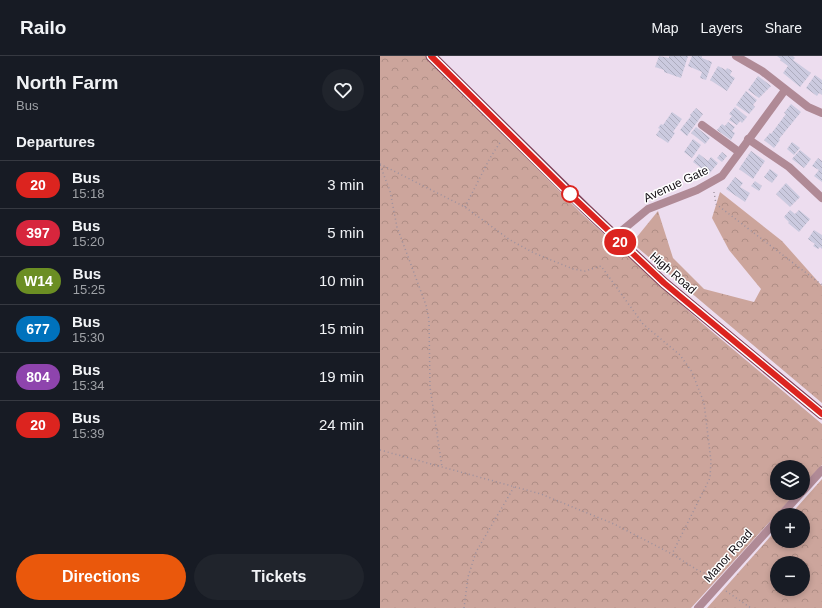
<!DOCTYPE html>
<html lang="en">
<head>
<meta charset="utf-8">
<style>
	:root { --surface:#171b24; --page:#20242c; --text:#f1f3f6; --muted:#9ea1a6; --line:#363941; --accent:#ea580c }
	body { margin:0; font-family:Arial,sans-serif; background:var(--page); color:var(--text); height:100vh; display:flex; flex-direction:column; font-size:15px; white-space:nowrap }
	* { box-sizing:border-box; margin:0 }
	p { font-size:13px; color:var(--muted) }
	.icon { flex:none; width:22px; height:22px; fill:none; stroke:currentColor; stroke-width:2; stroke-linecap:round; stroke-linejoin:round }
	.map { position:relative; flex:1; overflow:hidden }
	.details { display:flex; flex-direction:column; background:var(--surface); width:380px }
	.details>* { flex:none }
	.badge { padding:0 8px; border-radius:13px; font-size:14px; line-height:26px }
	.tools { position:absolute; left:390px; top:404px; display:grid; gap:8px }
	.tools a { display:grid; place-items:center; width:40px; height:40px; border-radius:50%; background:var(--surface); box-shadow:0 2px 6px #0003; font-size:20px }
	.map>.badge { position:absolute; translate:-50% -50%; box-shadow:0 0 0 2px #fff }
	h2 { padding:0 16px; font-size:15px; line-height:36px }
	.round { display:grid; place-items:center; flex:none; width:42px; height:42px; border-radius:21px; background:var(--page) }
	.head { display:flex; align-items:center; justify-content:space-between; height:68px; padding:0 16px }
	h1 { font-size:19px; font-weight:800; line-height:30px }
	.primary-button { display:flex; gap:8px; margin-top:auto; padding:8px 16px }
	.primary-button a { flex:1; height:46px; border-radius:24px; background:var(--accent); color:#fff; font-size:16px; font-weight:800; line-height:46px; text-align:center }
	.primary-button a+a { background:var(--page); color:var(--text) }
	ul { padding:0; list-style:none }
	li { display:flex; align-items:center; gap:12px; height:48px; padding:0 16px; border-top:1px solid var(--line) }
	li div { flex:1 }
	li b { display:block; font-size:15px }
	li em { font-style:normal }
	li .badge { min-width:44px; font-weight:700; text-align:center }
	header { display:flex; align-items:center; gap:24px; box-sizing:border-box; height:56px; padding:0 20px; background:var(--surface); border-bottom:1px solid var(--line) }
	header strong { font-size:19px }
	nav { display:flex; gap:22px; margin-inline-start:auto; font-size:14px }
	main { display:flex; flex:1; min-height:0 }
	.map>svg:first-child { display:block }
	.forest { fill:url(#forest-crowns); fill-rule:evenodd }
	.building { fill:url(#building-back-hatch) }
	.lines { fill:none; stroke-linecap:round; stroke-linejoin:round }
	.path { stroke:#9c909e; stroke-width:1.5; stroke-dasharray:1 3; stroke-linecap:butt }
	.minor { stroke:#b08a96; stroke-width:8 }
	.primary { stroke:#804058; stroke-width:11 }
	.line-casing { stroke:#fff; stroke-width:9 }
	.line { stroke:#dc241f; stroke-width:6 }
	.stop-dot { fill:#fff; stroke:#dc241f; stroke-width:2 }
	.labels { text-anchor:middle; stroke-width:3; stroke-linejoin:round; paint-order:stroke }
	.street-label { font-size:12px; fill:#110c12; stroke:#fff }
</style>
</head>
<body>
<header>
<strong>Railo</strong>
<nav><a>Map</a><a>Layers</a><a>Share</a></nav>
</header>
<main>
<section class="details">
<div class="head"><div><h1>North Farm</h1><p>Bus</p></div><a class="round"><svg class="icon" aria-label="heart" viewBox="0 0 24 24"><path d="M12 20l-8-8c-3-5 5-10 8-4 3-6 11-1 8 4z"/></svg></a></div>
<h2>Departures</h2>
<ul>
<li><span class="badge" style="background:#dc241f;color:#fff">20</span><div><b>Bus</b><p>15:18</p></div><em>3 min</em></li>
<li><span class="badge" style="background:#d7263d;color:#fff">397</span><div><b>Bus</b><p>15:20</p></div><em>5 min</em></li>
<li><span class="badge" style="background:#6b8e23;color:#fff">W14</span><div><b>Bus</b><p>15:25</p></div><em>10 min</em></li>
<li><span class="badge" style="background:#0072bc;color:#fff">677</span><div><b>Bus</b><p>15:30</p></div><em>15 min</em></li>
<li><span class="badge" style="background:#8e44ad;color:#fff">804</span><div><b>Bus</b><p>15:34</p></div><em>19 min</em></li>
<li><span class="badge" style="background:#dc241f;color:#fff">20</span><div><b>Bus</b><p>15:39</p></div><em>24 min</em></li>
</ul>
<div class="primary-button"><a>Directions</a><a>Tickets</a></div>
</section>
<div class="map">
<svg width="442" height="552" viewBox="0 0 442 552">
	<defs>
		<pattern id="forest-crowns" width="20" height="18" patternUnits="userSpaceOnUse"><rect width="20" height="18" fill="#cca59c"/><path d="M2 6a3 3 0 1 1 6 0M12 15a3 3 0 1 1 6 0" fill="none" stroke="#ae8d85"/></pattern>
		<pattern id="building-back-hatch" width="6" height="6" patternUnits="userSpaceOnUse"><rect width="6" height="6" fill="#cbcadf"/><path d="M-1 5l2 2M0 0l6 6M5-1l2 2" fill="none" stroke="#adacbe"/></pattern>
	</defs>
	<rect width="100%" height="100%" fill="#edddef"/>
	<g class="forest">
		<path d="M0 0H46L201 157 323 268 442 368V409L423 429V411H397V437H416L311 552H0Z"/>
		<path d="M340 136 402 185 442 230V347L252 187 278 155 293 202 324 233 374 246 381 233 349 194 332 162Z"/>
		<path d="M442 423V552H327L397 473V485H423V459H410ZM397 507H423V533H397Z"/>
	</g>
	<g class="building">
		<path d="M279 0 289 2V0H308L301 22 284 16V14L275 11Z"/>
		<path d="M312 0H322V2L332 6 326 24 320 22 322 16 308 10Z"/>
		<path d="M397 0H413L415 2 413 4 431 17 420 31 403 17 408 10 400 4 401 3Z"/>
		<path d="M338 10 346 14 347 12 352 15 350 19 355 22 347 35 330 24Z"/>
		<path d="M435 19 442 24V39L439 37 437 40 426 32Z"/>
		<path d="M378 20 391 30 379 42 368 34Z"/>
		<path d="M366 35 377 44 373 49 375 51 369 58 356 49Z"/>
		<path d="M411 48 421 56 399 83 400 84 394 92 384 84 390 77 391 78 406 58 404 57Z"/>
		<path d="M355 51 367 61 362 67 360 65 357 69 349 64 352 60 349 58Z"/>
		<path d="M316 52 323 58 307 80 300 74 311 60 310 59Z"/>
		<path d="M292 56 302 63 293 76 295 77 288 87 276 79 280 73 278 72 281 68 283 69Z"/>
		<path d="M348 66 355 71 352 75 355 77 351 84 337 74 342 68 345 70Z"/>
		<path d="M316 71 330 82 325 88 311 77Z"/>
		<path d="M313 83 321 89 312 102 304 96Z"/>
		<path d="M412 86 420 92 414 99 407 93Z"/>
		<path d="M420 94 431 103 424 112 412 103Z"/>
		<path d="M371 95 385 105 373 123 359 113Z"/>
		<path d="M342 96 347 100 342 106 337 102Z"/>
		<path d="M319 98 328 105 331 101 338 107 329 118 313 106Z"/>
		<path d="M438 102 442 105V126L434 120 439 114 432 110Z"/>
		<path d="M390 113 398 119 392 127 384 121Z"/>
		<path d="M355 121 363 127 360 131 370 137 365 146 346 133Z"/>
		<path d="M375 125 382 130 379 135 371 130Z"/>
		<path d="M406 127 420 141 410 151 396 138Z"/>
		<path d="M410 154 415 158 419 154 430 163 419 176 408 167 409 166 404 161Z"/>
		<path d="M434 174 442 179V193L440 191 438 193 433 190 435 188 428 183Z"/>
	</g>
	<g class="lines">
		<g class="path">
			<path d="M0 108 85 151 130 184 154 197 193 213 205 215 221 210 263 268 300 299 312 316 324 347 331 405 330 422 292 498"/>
			<path d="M0 109 10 135 17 171 46 249 49 264 50 331 62 411"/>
			<path d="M334 136 336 148 442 229"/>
			<path d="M85 151 110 102 121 85"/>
			<path d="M0 394 161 438 234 468 292 498 319 515 335 521"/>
			<path d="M346 535 371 552"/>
			<path d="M84 552 88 521 96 496 134 431"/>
		</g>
		<g class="minor">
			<path d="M356 0 382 15 428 51 442 57"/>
			<path d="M322 69 359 96"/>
			<path d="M368 83 409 111 442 142"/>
			<path d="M234 181 268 153 317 134 342 120 405 34"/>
			<path d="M423 435 442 414"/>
			<path d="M401 459 421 437"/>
			<path d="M318 552 397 464"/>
		</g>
		<path class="primary" d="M51 0 205 152 284 227 442 358"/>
	</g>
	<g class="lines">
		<g class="line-casing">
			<path id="line" d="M51 0 194 142 284 227 442 358"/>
		</g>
		<use href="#line" class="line"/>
	</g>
	<circle class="stop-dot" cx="190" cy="138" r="8"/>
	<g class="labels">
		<g class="street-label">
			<text transform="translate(296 128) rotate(-25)" y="4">Avenue Gate</text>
			<text transform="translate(293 217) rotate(41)" y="4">High Road</text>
			<text transform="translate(348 500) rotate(-48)" y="4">Manor Road</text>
		</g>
	</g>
</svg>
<div class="tools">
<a><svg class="icon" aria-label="layers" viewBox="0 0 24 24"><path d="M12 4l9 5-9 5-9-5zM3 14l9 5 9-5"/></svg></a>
<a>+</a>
<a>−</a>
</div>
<b class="badge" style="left:240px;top:186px;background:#dc241f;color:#fff">20</b>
</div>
</main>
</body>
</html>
